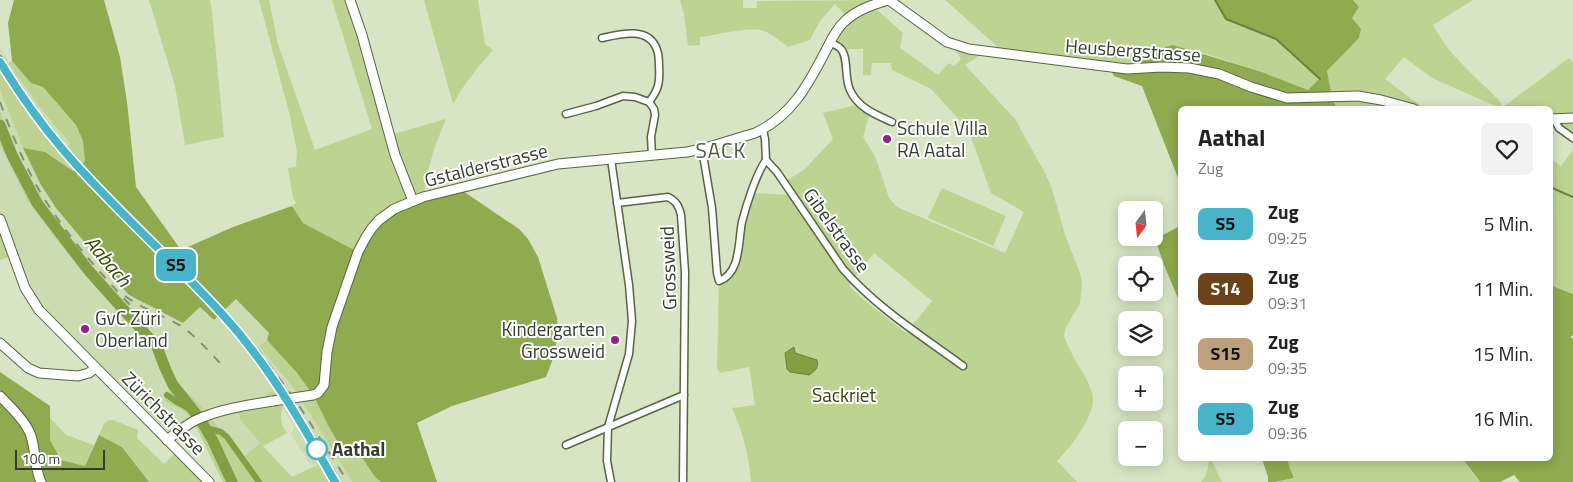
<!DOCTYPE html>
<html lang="de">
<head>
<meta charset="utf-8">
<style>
	:root { --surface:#fff; --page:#f2f2f2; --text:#222; --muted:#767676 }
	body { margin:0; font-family:"Titillium Web",sans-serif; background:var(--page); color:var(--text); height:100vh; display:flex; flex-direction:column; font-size:19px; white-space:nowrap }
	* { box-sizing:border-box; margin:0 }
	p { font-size:16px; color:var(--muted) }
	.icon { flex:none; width:28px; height:28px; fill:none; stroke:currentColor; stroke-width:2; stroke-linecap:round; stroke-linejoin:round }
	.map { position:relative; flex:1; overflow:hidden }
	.sheet { position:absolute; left:1178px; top:106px; width:375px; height:355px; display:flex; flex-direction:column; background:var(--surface); border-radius:8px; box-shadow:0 2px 12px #0003 }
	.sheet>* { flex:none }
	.badge { padding:0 10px; border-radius:8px; font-size:18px; line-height:32px }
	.needle { width:32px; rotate:195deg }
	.tools { position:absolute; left:1118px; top:201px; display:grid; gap:10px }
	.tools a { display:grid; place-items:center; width:45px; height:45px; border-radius:8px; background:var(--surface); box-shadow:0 2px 12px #0003; font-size:25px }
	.scale { position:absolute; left:15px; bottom:12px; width:90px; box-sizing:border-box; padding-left:5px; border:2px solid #373b2e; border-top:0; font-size:14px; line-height:18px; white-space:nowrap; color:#373b2e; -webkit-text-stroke:4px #fff; paint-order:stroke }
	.map>.badge { position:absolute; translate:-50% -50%; box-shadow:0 0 0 2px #fff }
	.round { display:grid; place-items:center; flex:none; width:52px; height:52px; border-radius:8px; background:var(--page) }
	.summary { display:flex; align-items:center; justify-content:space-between; height:85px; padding:0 20px }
	h1 { font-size:24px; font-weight:700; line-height:38px }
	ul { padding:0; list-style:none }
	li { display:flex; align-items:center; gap:15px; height:65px; padding:0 20px }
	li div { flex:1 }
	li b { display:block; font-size:19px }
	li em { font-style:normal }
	li .badge { min-width:55px; font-weight:700; text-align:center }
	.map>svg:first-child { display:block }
	.built { fill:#cddbb3 }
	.green { fill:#bed392 }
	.forest { fill:#8faa4f }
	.water { fill:#849e43; stroke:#6d803d }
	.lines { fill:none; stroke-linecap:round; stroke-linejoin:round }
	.stream { stroke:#6d803d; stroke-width:2 }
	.canal { stroke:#849e43; stroke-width:6 }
	.river { stroke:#849e43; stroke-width:11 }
	.street-casing { stroke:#596346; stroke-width:9 }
	.secondary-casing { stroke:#596346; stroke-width:11 }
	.street { stroke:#fff; stroke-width:6 }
	.secondary { stroke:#fff; stroke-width:9 }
	.rail { stroke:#878e78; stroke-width:2; stroke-dasharray:9 9; stroke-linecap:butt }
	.secondary-bridge-casing { stroke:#596346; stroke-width:11; stroke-linecap:butt }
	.secondary-bridge { stroke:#fff; stroke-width:9 }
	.line-casing { stroke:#fff; stroke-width:11 }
	.line { stroke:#48b4ca; stroke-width:8 }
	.poi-dot { fill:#902284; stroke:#fff; stroke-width:2 }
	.stop-dot { fill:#fff; stroke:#48b4ca; stroke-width:2.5 }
	.labels { text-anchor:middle; stroke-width:4; stroke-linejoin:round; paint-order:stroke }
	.street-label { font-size:19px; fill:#373b2e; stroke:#fff }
	.poi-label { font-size:19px; fill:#373b2e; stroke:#fff; text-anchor:start }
	.park-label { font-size:19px; fill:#354500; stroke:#fff }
	.stop-label { font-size:19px; font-weight:bold; fill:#373b2e; stroke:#fff; text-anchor:start }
	.water-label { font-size:20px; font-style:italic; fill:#374800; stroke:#fff }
	.quarter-label { font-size:21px; letter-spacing:1px; fill:#50593d; stroke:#fff }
</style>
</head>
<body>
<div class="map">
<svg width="1573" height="482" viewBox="0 0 1573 482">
	<rect width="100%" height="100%" fill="#d8e4c3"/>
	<g class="built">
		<path d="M0 48 21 83 47 117 70 143 63 156 37 124 0 69Z"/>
		<path d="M0 90 23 148 41 185 56 208 128 294 133 297 200 306 214 320 236 299 269 333 267 340 260 346 291 385 311 415 352 482H329L319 464 310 465 291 434 294 427 281 405 241 421 260 443 242 458 227 437 200 405 175 380 165 349 98 275 64 232 50 212 19 157 2 116 0 111Z"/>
		<path d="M0 145 27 200 57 241 86 276 154 348 165 380 183 411 190 415 193 422 167 440 39 310 0 219Z"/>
	</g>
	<g class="green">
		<path d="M149 0H210L212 12 224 137 185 145 175 86Z"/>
		<path d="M259 0H269L278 44 315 150 372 129 332 0H350L390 135 446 119 435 146 429 167 423 197 358 252 303 223 292 206 296 203 293 198 288 168 296 167 297 152 290 116Z"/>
		<path d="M424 0H478L485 44 493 50C477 68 464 84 453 104Z"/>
		<path d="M680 0H743V8H757V1L888 0 873 6 903 33 900 48 938 75 949 63 954 66 961 59 957 52 956 46 986 52 965 65 1015 119 1045 173 1052 189 1065 235 1080 273 1082 282 1080 304 1066 327 1064 336C1069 351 1079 366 1087 380 1090 386 1092 392 1093 398 1094 417 1070 448 1057 461L1077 482H751C749 455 743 433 732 408L755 405 749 367 720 373 717 369 719 281 732 269 743 222 753 193 791 195 852 282 849 286 864 300 906 333 932 301 874 253 854 278 844 267 786 181 805 169 833 139 823 113 860 104 870 112 863 137 875 156 889 198 897 207 1005 253 1024 212 991 193 968 129 931 89 892 70 891 63H872L871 75H863V49H841L830 42 848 18 835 4 820 21 810 40 788 47C781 42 772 34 764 31 749 26 717 35 700 37V45L688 46 684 14Z"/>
		<path d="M945 0H1215L1226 19 1276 39 1320 79 1308 90 1262 72 1194 50 1137 55 1143 69 1007 55Z"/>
		<path d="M1353 0H1473L1433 25C1444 47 1460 62 1477 79 1486 88 1497 96 1503 107L1569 58 1573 62V138L1550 119V109H1507L1491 104 1432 78 1404 57 1385 79 1425 109H1337L1332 97 1327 71 1359 38 1361 29 1352 18 1359 7Z"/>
		<path d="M12 61 31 83 43 87 76 125 83 141 85 161 73 171 45 152 23 148 0 90V69L37 124 62 155 70 143C47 118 27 91 8 63Z"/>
		<path d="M0 111 19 157 50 212 64 232 98 275 165 349 175 380 200 405 227 437 242 458 260 443 241 421 237 408 250 405 275 389 284 403C280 414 279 424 287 433L263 446 292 477 319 464 329 482H223L190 415 164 400 171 390 165 380 154 348 86 276 57 241 27 200 0 145Z"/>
		<path d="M1573 150V294L1550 285V158L1561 166Z"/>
		<path d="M942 188 1006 216 993 246 928 218Z"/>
		<path d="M0 219 13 256 0 260Z"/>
		<path d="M267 340 297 373 313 395 329 427 343 451 363 459 375 477 381 482H352L311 415 291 385 259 346Z"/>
		<path d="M50 418 66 435 94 445 85 466 61 460 50 440Z"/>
		<path d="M109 420H113L138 430 137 438 164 464 177 451 209 482H149L122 447 99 435 104 424Z"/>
		<path d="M1208 459H1211L1222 482H1201C1206 476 1210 467 1208 459Z"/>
		<path d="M1289 459H1463L1479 482H1278L1294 478 1289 466Z"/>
	</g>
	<g class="forest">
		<path d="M14 0H104L120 57 127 102 136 187 181 250 233 227 292 206 303 223 358 252 366 237 394 209 460 189 519 229 528 239 538 257 557 318 558 332 554 356 546 377 452 406 417 423 437 482H381L375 477 363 459 343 451 329 427 313 395 297 373 267 340 269 333 236 299 214 320 200 307 183 323 133 297 128 294 56 208 41 185 23 148 45 152 73 171 85 161 83 141 76 125 43 87 31 83 12 61 8 23Z"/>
		<path d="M1215 0H1353L1359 7 1352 18 1361 29 1359 38 1327 71 1332 97 1337 109H1180V183L1142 86 1114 76 1109 67 1143 68 1137 54 1173 45 1262 72 1308 90 1319 79 1276 39 1226 19Z"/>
		<path d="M1180 226V303L1164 265 1155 239Z"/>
		<path d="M1550 285 1573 294V335L1570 337 1573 339V482H1520L1514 475 1500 482H1480L1463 459H1550Z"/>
		<path d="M0 372 50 406V440L61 460 85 466 99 435 122 447 149 482H0Z"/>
		<path d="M1262 459H1288L1289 466 1294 478 1275 482H1268V477Z"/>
	</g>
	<path class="water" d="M794 347 795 353 817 360C819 368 815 371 809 375L790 372 787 369 785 353Z"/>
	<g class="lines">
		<g class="stream">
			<path d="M1215 0 1226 19 1276 39 1320 79"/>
			<path d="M1550 187 1573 197"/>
		</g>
		<g class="canal">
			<path d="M167 395 177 402 194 411"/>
			<path d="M206 428 221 432 227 437 259 482"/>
		</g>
		<g class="river">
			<path d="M0 125 12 155 37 203 89 271 157 347 165 368 173 385 196 414"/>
			<path d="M203 424 213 441 232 482"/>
		</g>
		<g class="street-casing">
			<g id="street">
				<path d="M602 38C620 34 649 26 657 50 659 55 659 61 659 66 660 82 659 89 649 102"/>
				<path d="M830 42C833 44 838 46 840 48 849 56 844 78 850 90 858 108 876 115 892 122"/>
				<path d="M566 114 596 106 623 96 635 97 649 102 654 109 655 115 651 137 652 156"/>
				<path d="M1554 119 1559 128 1573 138"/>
				<path d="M763 130 765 139 766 160 777 172 843 269C877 308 922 336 963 366"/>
				<path d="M702 149 712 208 717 273 719 281C741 273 738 242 742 222 746 206 756 174 766 160"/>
				<path d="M611 159 629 285 632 321 629 354 608 427 607 461 611 482"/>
				<path d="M617 203 668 197C676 201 679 206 681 215L685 272 683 482"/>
				<path d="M566 445 684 395"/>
			</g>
		</g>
		<g class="secondary-casing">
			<g id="secondary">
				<path d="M350 0 362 35 395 155 413 201"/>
				<path d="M889 0 947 42 969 49 1127 69 1161 67 1189 68 1219 74 1251 87 1287 98 1358 96 1381 100 1414 109"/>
				<path d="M1550 119 1573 118"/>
				<path d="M0 219 25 288 39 310 209 482"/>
				<path d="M0 343 28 368 39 373 78 376 89 373 95 368"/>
				<path d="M313 395 318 393 324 385 327 352 332 327 358 252 366 237 372 228 379 220 394 209 423 197 558 164 687 152 702 149 755 133C790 117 807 87 824 54 830 43 835 30 844 22 856 10 872 5 888 0"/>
				<path d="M0 396C11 408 26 421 31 436 36 451 34 467 41 482"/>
				<path d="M167 440C176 433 186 425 196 420 220 409 248 405 273 401"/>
			</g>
		</g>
		<use href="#street" class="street"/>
		<use href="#secondary" class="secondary"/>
		<g class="rail">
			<path d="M0 55 32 104 67 149"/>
			<path d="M0 102C13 137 27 172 47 203 71 240 100 273 130 305"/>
			<path d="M125 296C142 309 163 315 181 326 197 337 210 353 224 367"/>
			<path d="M257 348 298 404 348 482"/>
			<path d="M281 392 335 482"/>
		</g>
		<g class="secondary-bridge-casing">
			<path id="secondary-bridge" d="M273 401 313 395"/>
		</g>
		<use href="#secondary-bridge" class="secondary-bridge"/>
	</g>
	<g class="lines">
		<g class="line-casing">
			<path id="line" d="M0 62C19 93 40 123 64 151 114 209 172 259 223 315 269 365 302 424 335 482"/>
		</g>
		<use href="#line" class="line"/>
	</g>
	<g class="poi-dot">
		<circle cx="887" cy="139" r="5"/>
		<circle cx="85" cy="329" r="5"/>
		<circle cx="615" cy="340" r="5"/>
	</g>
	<circle class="stop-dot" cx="317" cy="449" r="10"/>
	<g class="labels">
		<g class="street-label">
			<text transform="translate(1133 50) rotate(4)" y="7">Heusbergstrasse</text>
			<text transform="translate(486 165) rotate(-14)" y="7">Gstalderstrasse</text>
			<text transform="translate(837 230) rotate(54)" y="7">Gibelstrasse</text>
			<text transform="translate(668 268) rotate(-92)" y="7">Grossweid</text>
			<text transform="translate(164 413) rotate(45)" y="7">Zürichstrasse</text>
		</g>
		<g class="poi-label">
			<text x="897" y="135">Schule Villa<tspan x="897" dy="22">RA Aatal</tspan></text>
			<text x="95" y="325">GvC Züri<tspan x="95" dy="22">Oberland</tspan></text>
			<text x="605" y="336" text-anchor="end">Kindergarten<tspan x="605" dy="22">Grossweid</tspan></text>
		</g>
		<g class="park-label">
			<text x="844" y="402">Sackriet</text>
		</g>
		<g class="stop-label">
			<text x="332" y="456">Aathal</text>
		</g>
		<g class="water-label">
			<text transform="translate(108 261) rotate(50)" y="7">Aabach</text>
		</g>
		<g class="quarter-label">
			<text x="721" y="158">SACK</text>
		</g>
	</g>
</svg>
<div class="tools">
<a><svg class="needle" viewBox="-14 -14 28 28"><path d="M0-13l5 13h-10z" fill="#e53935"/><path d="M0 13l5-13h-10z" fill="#767676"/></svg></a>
<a><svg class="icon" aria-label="locate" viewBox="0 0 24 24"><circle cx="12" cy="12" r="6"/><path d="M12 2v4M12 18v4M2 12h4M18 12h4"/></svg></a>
<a><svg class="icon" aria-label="layers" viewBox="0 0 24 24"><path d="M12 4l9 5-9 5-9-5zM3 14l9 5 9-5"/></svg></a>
<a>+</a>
<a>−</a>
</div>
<div class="scale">100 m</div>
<b class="badge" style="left:176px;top:265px;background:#48b4ca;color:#111">S5</b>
<section class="sheet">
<div class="summary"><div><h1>Aathal</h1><p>Zug</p></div><a class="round"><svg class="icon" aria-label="heart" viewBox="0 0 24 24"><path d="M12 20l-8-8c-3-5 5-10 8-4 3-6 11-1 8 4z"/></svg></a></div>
<ul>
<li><span class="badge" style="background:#48b4ca;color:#111">S5</span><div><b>Zug</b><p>09:25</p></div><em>5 Min.</em></li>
<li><span class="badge" style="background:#6c421b;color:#fff">S14</span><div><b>Zug</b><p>09:31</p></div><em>11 Min.</em></li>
<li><span class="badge" style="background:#bda07c;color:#111">S15</span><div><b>Zug</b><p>09:35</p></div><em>15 Min.</em></li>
<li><span class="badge" style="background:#48b4ca;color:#111">S5</span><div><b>Zug</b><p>09:36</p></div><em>16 Min.</em></li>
</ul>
</section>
</div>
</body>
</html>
